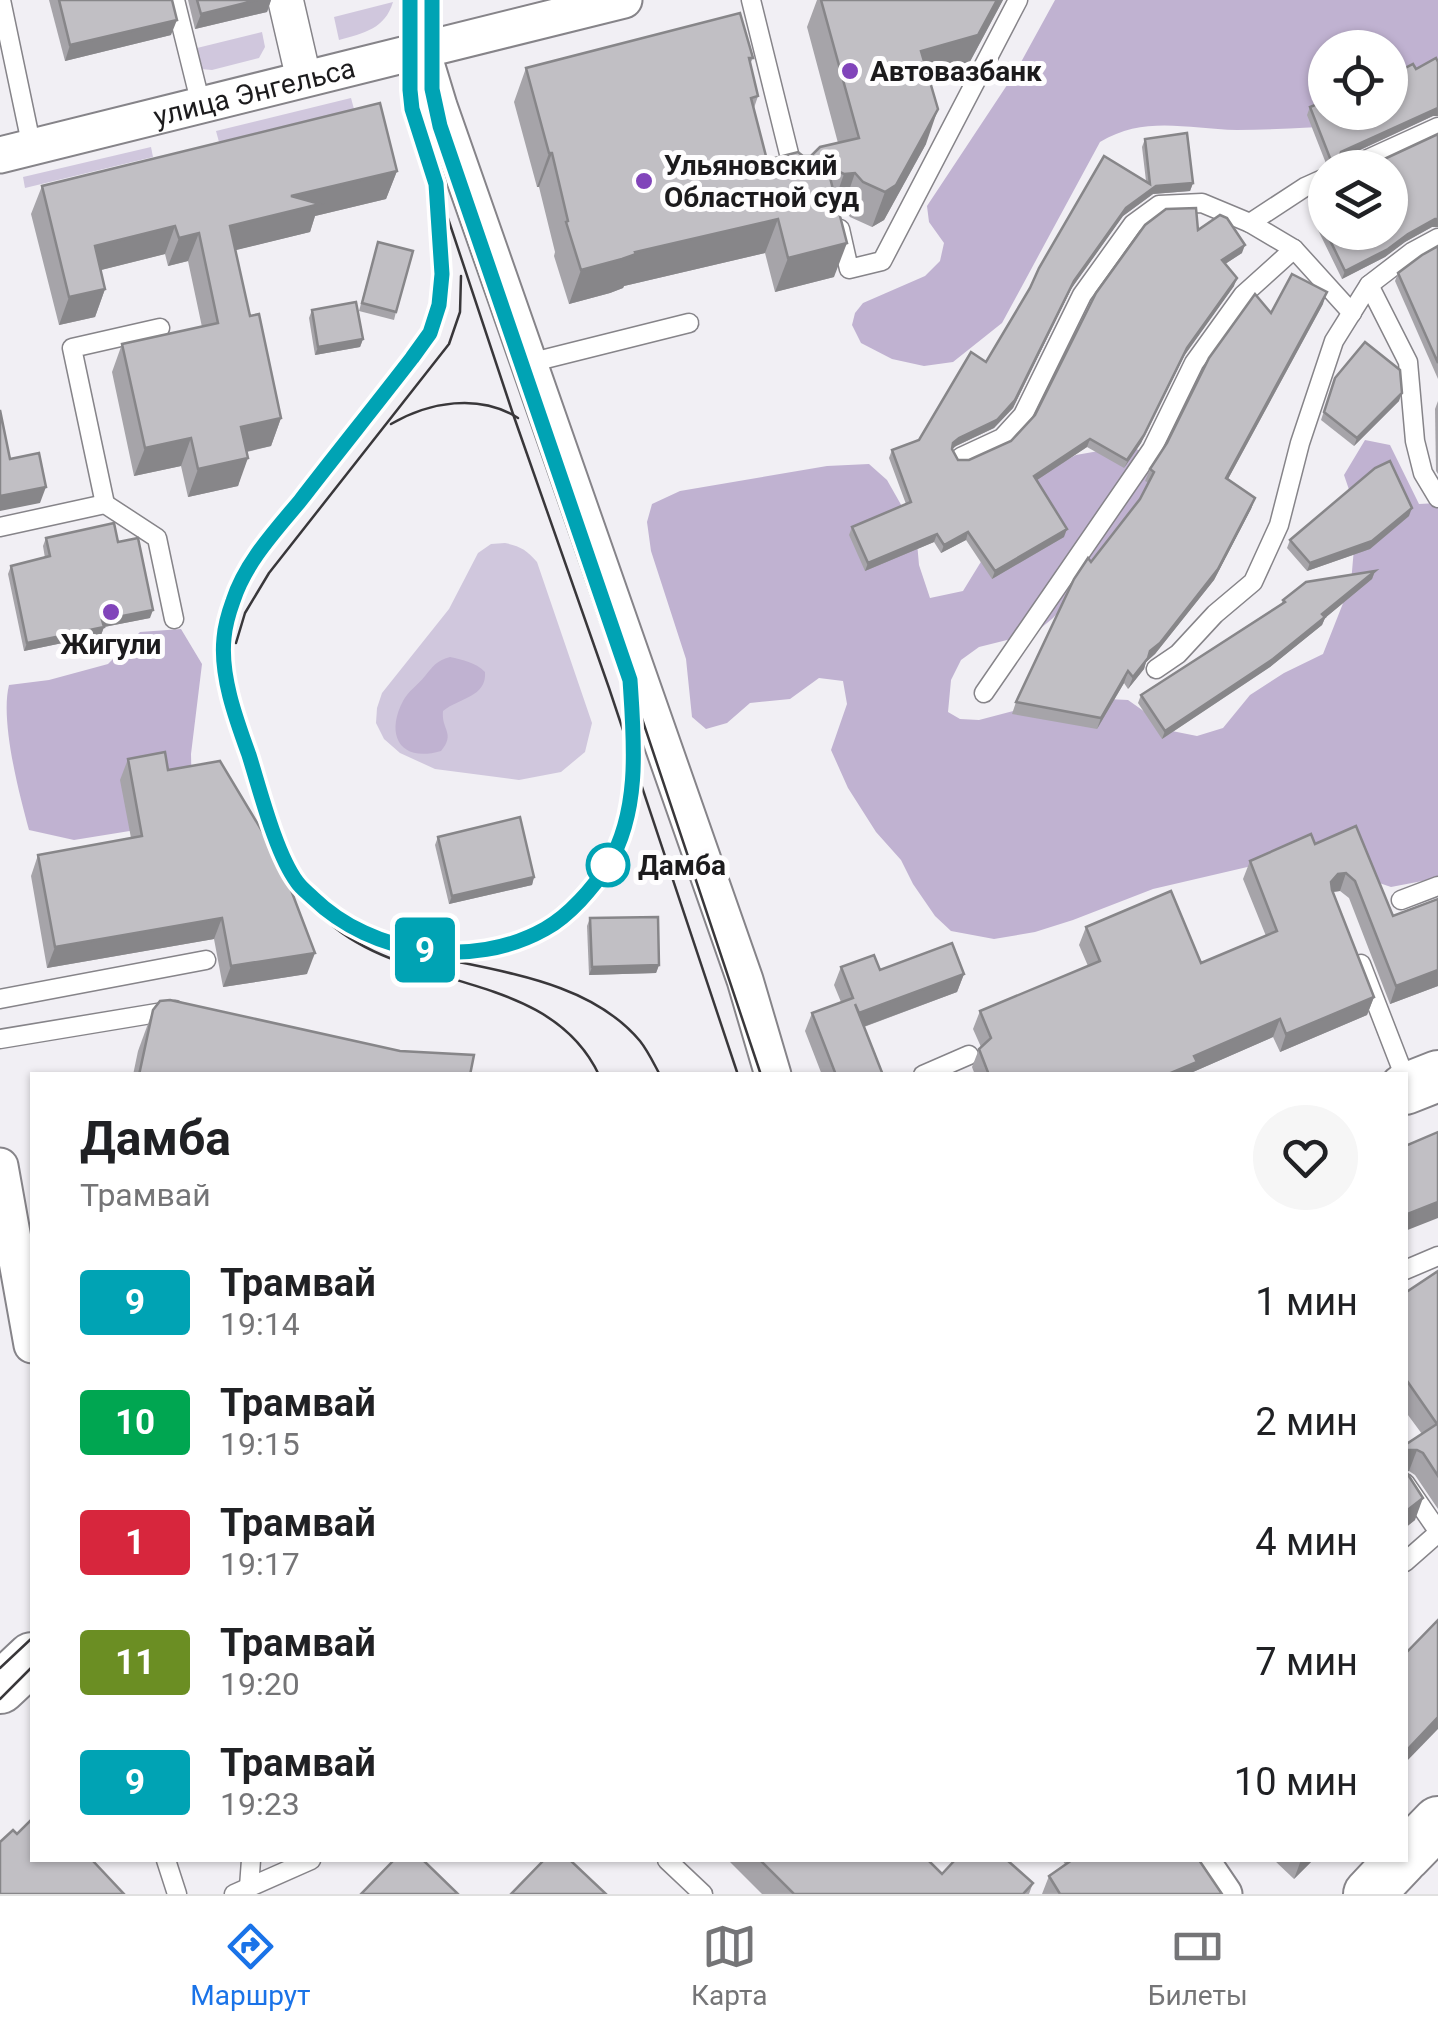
<!DOCTYPE html>
<html lang="ru">
<head>
<meta charset="utf-8">
<style>
	:root { --surface:#fff; --page:#f6f6f6; --text:#202124; --muted:#757577; --line:#e0e0e0; --accent:#1a73e8 }
	body { margin:0; font-family:Roboto,sans-serif; background:var(--page); color:var(--text); height:100vh; display:flex; flex-direction:column; font-size:38px; white-space:nowrap }
	* { box-sizing:border-box; margin:0 }
	p { font-size:32px; color:var(--muted) }
	.icon { flex:none; width:55px; height:55px; fill:none; stroke:currentColor; stroke-width:2; stroke-linecap:round; stroke-linejoin:round }
	.map { position:relative; flex:1; overflow:hidden }
	.panel { position:absolute; left:30px; top:1072px; width:1378px; height:790px; display:flex; flex-direction:column; background:var(--surface); border-radius:0px; box-shadow:0 2px 8px #0004 }
	.panel>* { flex:none }
	.badge { padding:0 20px; border-radius:8px; font-size:35px; line-height:65px }
	.tools { position:absolute; left:1308px; top:30px; display:grid; gap:20px }
	.tools a { display:grid; place-items:center; width:100px; height:100px; border-radius:50%; background:var(--surface); box-shadow:0 2px 8px #0004; font-size:50px }
	.map>.badge { position:absolute; translate:-50% -50%; box-shadow:0 0 0 5px #fff }
	.round { display:grid; place-items:center; flex:none; width:105px; height:105px; border-radius:52px; background:var(--page) }
	.overview { display:flex; align-items:center; justify-content:space-between; height:170px; padding:0 50px }
	h1 { font-size:48px; font-weight:700; line-height:75px }
	ul { padding:0; list-style:none }
	li { display:flex; align-items:center; gap:30px; height:120px; padding:0 50px }
	li div { flex:1 }
	li b { display:block; font-size:38px }
	li em { font-style:normal }
	li .badge { min-width:110px; font-weight:700; text-align:center }
	.menu { display:flex; justify-content:space-around; align-items:center; height:140px; border-top:2px solid var(--line); background:var(--surface); font-size:28px; color:var(--muted) }
	.menu a { display:grid; justify-items:center; gap:5px }
	.menu .current { color:var(--accent) }
	.map>svg:first-child { display:block }
	.green { fill:#d0c7dd }
	.forest { fill:#c0b2d1 }
	.lines { fill:none; stroke-linecap:round; stroke-linejoin:round }
	.lane-casing { stroke:#868489; stroke-width:21 }
	.street-casing { stroke:#868489; stroke-width:39 }
	.secondary-casing { stroke:#868489; stroke-width:54 }
	.lane { stroke:#fff; stroke-width:18 }
	.street { stroke:#fff; stroke-width:35 }
	.secondary { stroke:#fff; stroke-width:50 }
	.tram { stroke:#39373a; stroke-width:2.5 }
	.wall { fill:#a6a4a9 }
	.shaded-wall { fill:#878689 }
	.building { fill:#c1bfc4; stroke:#878689; stroke-width:2.5 }
	.line-casing { stroke:#fff; stroke-width:22 }
	.line { stroke:#00a3b4; stroke-width:15 }
	.poi-dot { fill:#8144ba; stroke:#fefdfe; stroke-width:4 }
	.stop-dot { fill:#fff; stroke:#00a3b4; stroke-width:5 }
	.labels { text-anchor:middle; stroke-width:10; stroke-linejoin:round; paint-order:stroke }
	.poi-label { font-size:28px; font-weight:bold; fill:#1c1b1d; stroke:#fefdfe; text-anchor:start }
	.street-label { font-size:28px; fill:#1c1b1d; stroke:#fefdfe }
	.stop-label { font-size:28px; font-weight:bold; fill:#1c1b1d; stroke:#fefdfe; text-anchor:start }
</style>
</head>
<body>
<div class="map">
<svg width="1438" height="1894" viewBox="0 0 1438 1894">
	<rect width="100%" height="100%" fill="#f1eff4"/>
	<g class="green">
		<path d="M393 2C385 29 364 33 339 40L334 17Z"/>
		<path d="M262 32 265 47 259 58 212 70 201 69 197 48Z"/>
		<path d="M351 98 354 109 219 142 216 131Z"/>
		<path d="M151 147 153 157 25 188 23 177Z"/>
		<path d="M505 543C520 546 527 550 537 562L592 723 585 752 561 772 519 780 435 769 400 753 384 739 376 723 377 708 382 693 449 609 478 553 491 544Z"/>
	</g>
	<g class="forest">
		<path d="M1055 0H1438V86L1390 107V48H1325V112L1348 126C1311 127 1274 130 1237 130 1187 129 1145 115 1100 142L1002 323 953 362 924 366 892 359 861 343 852 325 855 313 863 303 925 276 940 261 944 243 929 222 927 206 1015 73Z"/>
		<path d="M1365 440 1390 445 1419 504 1438 503V878L1391 887 1347 872 1273 861 1153 889 1073 920 1035 932 994 939 951 931 935 916 913 884 901 860 876 832 848 788 831 750 847 704 843 681 819 678 790 699 750 703 727 723 706 729 692 717 686 659 651 551 647 522 652 504 680 491 827 466 869 464 887 480 916 531 919 565 930 598 963 591 1033 477 1076 455 1110 449H1136L1156 457 1162 469 1101 565 1053 618 1035 633 979 647 961 660 951 680 948 712 960 719 979 720 1066 697 1128 700 1172 731 1197 736 1223 728 1250 695 1284 673 1323 654 1351 583 1357 513 1344 475Z"/>
		<path d="M181 629 202 664 191 754 192 798 173 824 74 840 29 830C19 793 0 721 9 685L49 680 108 664 140 632Z"/>
		<path d="M450 657C463 660 475 662 485 672 487 697 459 698 443 711 441 730 456 733 441 751 400 763 385 735 403 701 408 691 418 685 425 676 433 666 436 661 450 657Z"/>
	</g>
	<g class="lines">
		<g class="lane-casing">
			<g id="lane">
				<path d="M1 0 32 148"/>
				<path d="M175 0 201 105"/>
				<path d="M277 0 296 82"/>
				<path d="M294 0 312 78"/>
				<path d="M751 0 794 174"/>
				<path d="M1348 168 1438 127"/>
				<path d="M1250 223 1305 187 1325 178"/>
				<path d="M840 229 849 269 882 261 1018 0"/>
				<path d="M1369 285 1408 362 1415 441 1423 473 1438 498"/>
				<path d="M529 363 689 323"/>
				<path d="M961 457 1002 438 1023 415 1082 295 1133 224 1159 205 1202 203 1250 223 1294 249 1352 313"/>
				<path d="M105 504 72 348 160 328"/>
				<path d="M0 527 105 504 157 538 174 619"/>
				<path d="M1156 669 1178 654 1215 614 1253 582 1279 525 1300 443 1334 341 1369 285 1412 252 1438 238"/>
				<path d="M984 693 1152 449 1194 363 1243 295 1294 249"/>
				<path d="M1401 900 1438 886"/>
				<path d="M1361 964 1404 1075"/>
				<path d="M0 999 206 960"/>
				<path d="M0 1039 175 1010"/>
				<path d="M923 1075 969 1055"/>
				<path d="M1405 1270 1438 1256"/>
				<path d="M1405 1483 1438 1531"/>
				<path d="M1405 1562 1438 1533"/>
				<path d="M166 1860 177 1894"/>
				<path d="M667 1860 703 1894"/>
				<path d="M249 1887 251 1860"/>
				<path d="M234 1894 311 1860"/>
			</g>
		</g>
		<g class="street-casing">
			<g id="street">
				<path d="M421 0 422 50 439 106 745 980 773 1075"/>
				<path id="s1" d="M0 155 624 0"/>
				<path d="M0 1166 32 1345"/>
				<path d="M1201 1860 1224 1894"/>
			</g>
		</g>
		<g class="secondary-casing">
			<g id="secondary">
				<path d="M1405 1089 1438 1076"/>
				<path d="M0 1688 32 1658"/>
				<path d="M1405 1856 1438 1822"/>
				<path d="M1369 1894 1401 1860"/>
			</g>
		</g>
		<use href="#lane" class="lane"/>
		<use href="#street" class="street"/>
		<use href="#secondary" class="secondary"/>
		<g class="tram">
			<path d="M410 0V90L419 131 513 414 609 688 738 1075"/>
			<path d="M432 0V89L440 126 556 461 761 1075"/>
			<path d="M436 184 442 274 439 305 429 333 256 557C242 581 228 605 224 633 218 669 236 719 248 752 266 807 280 875 323 917 401 994 548 967 599 1075"/>
			<path d="M391 424C429 402 479 393 518 418"/>
			<path d="M236 643 245 613 269 573 449 344 460 312 461 276"/>
			<path d="M395 946C426 950 457 955 488 949 577 933 628 856 632 770"/>
			<path d="M449 960C515 974 594 986 640 1041 648 1051 654 1064 660 1075"/>
			<path d="M0 1668 32 1638"/>
			<path d="M0 1699 32 1667"/>
		</g>
	</g>
	<g class="wall">
		<path d="M49 0H172L171 35 65 61Z"/>
		<path d="M188 0H271L267 12 195 29Z"/>
		<path d="M817 0H1003L966 69 929 80 926 144 884 220 872 227 850 217 843 208H838L834 277 775 292 765 253 624 286 623 288 610 293 569 304 554 256 555 252 539 187H537L514 102 526 68 753 58 750 64 758 96 754 108 767 160 811 156 838 143 807 27Z"/>
		<path d="M1416 69 1433 116 1339 160 1340 166 1342 168H1329L1327 166 1307 115 1310 107Z"/>
		<path d="M1145 139 1193 183 1190 191 1153 194 1123 216 1071 289 1013 408 994 428 956 446 952 449 958 460H969L1011 441 1198 230 1242 253 1225 264 1234 286 1184 356 1141 443 1124 468 1087 447 1037 480 1064 537 992 579 966 540 941 553 934 542 865 571 849 535 852 527 906 504 889 458 892 450 919 440 986 362 1146 181 1142 147Z"/>
		<path d="M397 171 386 199 315 216 310 232 235 250 250 316 281 418 271 446 247 452 238 486 188 497 181 466 134 476 112 372 122 344 202 327 188 261 168 266 165 254 101 270 105 289 95 317 59 325 31 214 42 186Z"/>
		<path d="M1321 222 1432 227 1405 242 1385 257 1342 279 1318 230Z"/>
		<path d="M378 242 396 312 394 320 359 311Z"/>
		<path d="M1438 246V379L1395 281 1398 273Z"/>
		<path d="M1323 304 1228 479 1255 498 1251 509 1214 580 1155 654 1146 662 1144 669 1128 689 1124 683 1097 729 1012 714 1016 702 1140 499 1149 483 1145 481 1150 469 1271 313Z"/>
		<path d="M312 310 363 339 360 347 315 355 309 318Z"/>
		<path d="M1335 378 1399 401 1354 446 1321 420Z"/>
		<path d="M1438 401V474L1436 471 1435 409Z"/>
		<path d="M1409 516 1370 549 1307 571 1287 548 1290 540Z"/>
		<path d="M46 538 118 542 150 618 104 627 101 635 24 651 8 574 11 566 45 558 43 546Z"/>
		<path d="M1375 571 1372 579 1325 618 1322 625 1270 667 1162 739 1138 703 1141 695 1281 605 1283 600Z"/>
		<path d="M128 759 168 770 307 974 223 987 214 939 47 968 31 876 38 855 131 838 120 780Z"/>
		<path d="M438 837 534 877 532 885 449 904 435 845Z"/>
		<path d="M1315 844 1393 916 1438 899V986L1390 1004 1349 898 1340 891 1333 892 1374 997 1367 1015 1280 1052 1273 1037 1193 1072 1192 1075H975L972 1067 979 1049 981 1047 973 1029 980 1011 1088 966 1079 945 1086 927 1201 963 1266 936 1243 879 1250 861Z"/>
		<path d="M590 918 659 965 656 973 589 975 587 926Z"/>
		<path d="M841 967 880 970 964 974 957 992 864 1027 883 1075H822L805 1031 812 1013 841 1002 834 985Z"/>
		<path d="M153 1010 470 1075H133L138 1051Z"/>
		<path d="M1438 1271V1509L1415 1475 1409 1471 1406 1472 1415 1520 1405 1528V1445L1422 1434 1405 1411V1293Z"/>
		<path d="M728 1860H928L942 1874 1033 1883 1029 1894H762Z"/>
		<path d="M1062 1860H1199L1222 1894H1042L1049 1876 1065 1864Z"/>
		<path d="M1274 1860H1313L1294 1879Z"/>
	</g>
	<g class="shaded-wall">
		<path d="M257 0H271L267 12 195 29 201 14Z"/>
		<path d="M997 0H1003L966 69 909 85 921 51Z"/>
		<path d="M177 20 171 35 65 61 70 45Z"/>
		<path d="M1436 108H1438V116H1433L1338 160 1341 152Z"/>
		<path d="M938 109 926 144 884 220 872 227 885 192Z"/>
		<path d="M549 153H552L539 187H537Z"/>
		<path d="M397 171 386 199 315 216 310 232 220 254 230 226 291 196Z"/>
		<path d="M855 173 843 208H832L844 174Z"/>
		<path d="M1193 183 1190 191 1153 194 1123 216 1071 289 1013 408 994 428 956 446 950 451 953 443 1126 208 1156 186Z"/>
		<path d="M778 219 765 253 624 286 623 288 610 293 569 304 581 270 635 252Z"/>
		<path d="M1435 219H1438V227H1432L1405 242 1385 257 1342 279 1345 271Z"/>
		<path d="M175 226 165 254 85 274 95 246Z"/>
		<path d="M199 233 188 261 168 266 179 238Z"/>
		<path d="M847 243 834 277 775 292 788 258Z"/>
		<path d="M1245 245 1242 253 1219 268 1222 260Z"/>
		<path d="M1237 278 1234 286 1184 356 1141 443 1124 468 1187 348Z"/>
		<path d="M105 289 95 317 59 325 69 297Z"/>
		<path d="M1327 292 1323 304 1222 490 1226 478Z"/>
		<path d="M363 339 360 347 315 355 318 347Z"/>
		<path d="M1402 393 1399 401 1354 446 1357 438Z"/>
		<path d="M281 418 271 446 231 455 241 427Z"/>
		<path d="M191 438 181 466 134 476 145 448Z"/>
		<path d="M1090 439 1087 447 1031 484 1034 476Z"/>
		<path d="M248 458 238 486 188 497 198 469Z"/>
		<path d="M46 487 40 503 0 511V496Z"/>
		<path d="M1255 498 1251 509 1214 580 1155 654 1146 662 1144 669 1128 689 1133 677 1150 651Z"/>
		<path d="M1412 508 1409 516 1370 549 1307 571 1310 563Z"/>
		<path d="M1067 529 1064 537 992 579 995 571Z"/>
		<path d="M968 532 966 540 941 553 944 545Z"/>
		<path d="M937 534 934 542 865 571 868 563Z"/>
		<path d="M1375 571 1372 579 1325 618 1322 625 1270 667 1162 739 1165 731 1322 614Z"/>
		<path d="M153 610 150 618 104 627 101 635 24 651 27 643 102 620Z"/>
		<path d="M1128 671 1124 683 1097 729 1101 718Z"/>
		<path d="M1346 873 1340 891 1332 892 1331 882 1338 874Z"/>
		<path d="M534 877 532 885 449 904 452 896Z"/>
		<path d="M222 918 214 939 47 968 55 947Z"/>
		<path d="M315 953 307 974 223 987 231 966Z"/>
		<path d="M659 965 656 973 589 975 592 967Z"/>
		<path d="M1438 970V986L1390 1004 1396 986Z"/>
		<path d="M964 974 957 992 852 1031 859 1013Z"/>
		<path d="M1374 997 1367 1015 1280 1052 1286 1034Z"/>
		<path d="M1280 1019 1273 1037 1193 1072 1192 1075H1166L1194 1056Z"/>
		<path d="M1438 1202V1218L1405 1231V1215Z"/>
		<path d="M1407 1450H1417L1409 1471 1405 1472V1452Z"/>
		<path d="M1423 1498 1415 1520 1405 1528V1512Z"/>
		<path d="M1438 1717V1729L1405 1763V1752Z"/>
		<path d="M1301 1860H1313L1294 1879Z"/>
	</g>
	<g class="building">
		<path d="M59 0H172L177 20 70 45Z"/>
		<path d="M197 0H257L201 14Z"/>
		<path d="M821 0H997L978 35 921 51 938 109 896 185 885 192 863 182 855 173 844 174 827 166 847 243 788 258 778 219 635 252 636 254 622 259 581 270 566 222 568 221 552 153H549L526 68 740 13 753 58H749L758 96 751 98 767 160 798 152 803 156H811L820 147 859 138Z"/>
		<path d="M1436 58 1438 62V108L1341 152 1339 158 1340 166 1342 168H1339L1340 166 1330 158 1310 107 1325 101V112H1390V76L1413 64 1416 69Z"/>
		<path d="M380 103 397 171 291 196 320 204 230 226 250 316 259 314 281 418 241 427 248 458 198 469 191 438 145 448 122 344 218 323 199 233 179 238 175 226 95 246 105 289 69 297 42 186Z"/>
		<path d="M1187 133 1193 183 1156 186 1126 208 1074 281 1015 400 997 420 959 438 953 443 952 449 958 460H969L1011 441 1035 415 1096 293 1145 225 1166 209 1196 208 1198 230 1220 215 1227 218 1245 245 1222 260 1237 278 1187 348 1144 435 1127 460 1090 439 1034 476 1067 529 995 571 968 532 944 545 937 534 868 563 852 527 911 502 892 450 919 440 971 352 986 362 1030 288 1039 268 1104 156 1150 184 1145 139Z"/>
		<path d="M1438 134V219H1435L1408 234 1388 249 1345 271 1326 232H1390V168H1365Z"/>
		<path d="M1325 215V231L1321 222Z"/>
		<path d="M378 242 413 251 396 312 362 303Z"/>
		<path d="M1438 246V363L1398 273 1422 255Z"/>
		<path d="M1292 274 1327 292 1226 478 1255 498 1218 569 1160 643 1150 651 1148 658 1133 677 1128 671 1101 718 1016 702 1074 579 1088 558 1091 562 1140 499 1154 472 1150 469 1167 443 1209 358 1255 294 1271 313Z"/>
		<path d="M356 302 363 339 318 347 312 310Z"/>
		<path d="M1365 342 1400 370 1402 393 1357 438 1324 412 1335 378Z"/>
		<path d="M0 410 10 459 39 453 46 487 0 496Z"/>
		<path d="M1390 461 1412 508 1372 541 1310 563 1290 540 1375 468Z"/>
		<path d="M114 523 118 542 138 538 153 610 102 620 104 627 27 643 11 566 50 556 46 538Z"/>
		<path d="M1375 571 1322 614 1325 617 1273 659 1165 731 1141 695 1285 602 1283 600 1306 582Z"/>
		<path d="M165 752 168 770 220 761 280 861 315 953 231 966 222 918 55 947 38 855 142 836 128 759Z"/>
		<path d="M520 817 534 877 452 896 438 837Z"/>
		<path d="M1356 826 1393 916 1438 899V970L1396 986 1355 881 1346 873 1338 874 1331 882 1332 890 1374 997 1286 1034 1280 1019 1194 1056 1197 1062 1166 1075H989L979 1049 991 1038 980 1011 1100 961 1086 927 1171 891 1201 963 1277 931 1250 861 1311 834 1315 844Z"/>
		<path d="M658 917 659 965 592 967 590 918Z"/>
		<path d="M952 943 964 974 859 1013 855 1004 883 1075H836L812 1013 853 998 841 967 874 955 880 970Z"/>
		<path d="M170 1000 400 1051 474 1055 470 1075H139L153 1010 160 1001Z"/>
		<path d="M1438 1132V1202L1405 1215V1146Z"/>
		<path d="M1438 1271V1476L1423 1453 1417 1450H1407L1405 1452V1445L1437 1424 1405 1378V1293Z"/>
		<path d="M1405 1470 1423 1498 1405 1512Z"/>
		<path d="M1438 1620V1717L1405 1752V1654Z"/>
		<path d="M32 1819V1860H92L124 1894H0V1842L13 1830 17 1834Z"/>
		<path d="M394 1860H423L458 1894H361Z"/>
		<path d="M544 1860H570L606 1894H511Z"/>
		<path d="M760 1860H928L942 1874 955 1860H1007L1033 1883 1023 1894H794Z"/>
		<path d="M1072 1860H1199L1222 1894H1060L1049 1876Z"/>
	</g>
	<g class="lines">
		<g class="line-casing">
			<path id="line" d="M410 0V90L412 109 436 184 442 274 439 305 430 333 412 358C375 406 337 453 300 501 275 531 245 563 233 601 229 612 225 626 224 638 220 676 236 719 249 755 260 790 276 854 297 882 301 888 308 893 313 898 372 955 472 970 545 929 569 916 593 888 608 865 641 810 634 740 630 680L440 126 432 89V0"/>
		</g>
		<use href="#line" class="line"/>
	</g>
	<g class="poi-dot">
		<circle cx="850" cy="71" r="10"/>
		<circle cx="644" cy="181" r="10"/>
		<circle cx="111" cy="612" r="10"/>
	</g>
	<circle class="stop-dot" cx="608" cy="865" r="20"/>
	<g class="labels">
		<g class="poi-label">
			<text x="870" y="81">Автовазбанк</text>
			<text x="664" y="175">Ульяновский<tspan x="664" dy="32">Областной суд</tspan></text>
			<text x="111" y="654" text-anchor="middle">Жигули</text>
		</g>
		<g class="street-label">
			<text dy="10" stroke="none"><textPath href="#s1" startOffset="262">улица Энгельса</textPath></text>
		</g>
		<g class="stop-label">
			<text x="638" y="875">Дамба</text>
		</g>
	</g>
</svg>
<div class="tools">
<a><svg class="icon" aria-label="locate" viewBox="0 0 24 24"><circle cx="12" cy="12" r="6"/><path d="M12 2v4M12 18v4M2 12h4M18 12h4"/></svg></a>
<a><svg class="icon" aria-label="layers" viewBox="0 0 24 24"><path d="M12 4l9 5-9 5-9-5zM3 14l9 5 9-5"/></svg></a>
</div>
<b class="badge" style="left:425px;top:950px;background:#00a3b4;color:#fff">9</b>
<section class="panel">
<div class="overview"><div><h1>Дамба</h1><p>Трамвай</p></div><a class="round"><svg class="icon" aria-label="heart" viewBox="0 0 24 24"><path d="M12 20l-8-8c-3-5 5-10 8-4 3-6 11-1 8 4z"/></svg></a></div>
<ul>
<li><span class="badge" style="background:#00a3b4;color:#fff">9</span><div><b>Трамвай</b><p>19:14</p></div><em>1 мин</em></li>
<li><span class="badge" style="background:#00a651;color:#fff">10</span><div><b>Трамвай</b><p>19:15</p></div><em>2 мин</em></li>
<li><span class="badge" style="background:#d7263d;color:#fff">1</span><div><b>Трамвай</b><p>19:17</p></div><em>4 мин</em></li>
<li><span class="badge" style="background:#6b8e23;color:#fff">11</span><div><b>Трамвай</b><p>19:20</p></div><em>7 мин</em></li>
<li><span class="badge" style="background:#00a3b4;color:#fff">9</span><div><b>Трамвай</b><p>19:23</p></div><em>10 мин</em></li>
</ul>
</section>
</div>
<nav class="menu">
<a class="current"><svg class="icon" aria-label="directions" viewBox="0 0 24 24"><path d="M12 3l9 9-9 9-9-9zM9 14v-3h6M13 9l2 2-2 2"/></svg>Маршрут</a>
<a><svg class="icon" aria-label="map" viewBox="0 0 24 24"><path d="M3 6l6-2 6 2 6-2v14l-6 2-6-2-6 2zM9 4v14M15 6v14"/></svg>Карта</a>
<a><svg class="icon" aria-label="tickets" viewBox="0 0 24 24"><path d="M3 7h18v10H3zM15 7v10"/></svg>Билеты</a>
</nav>
</body>
</html>
